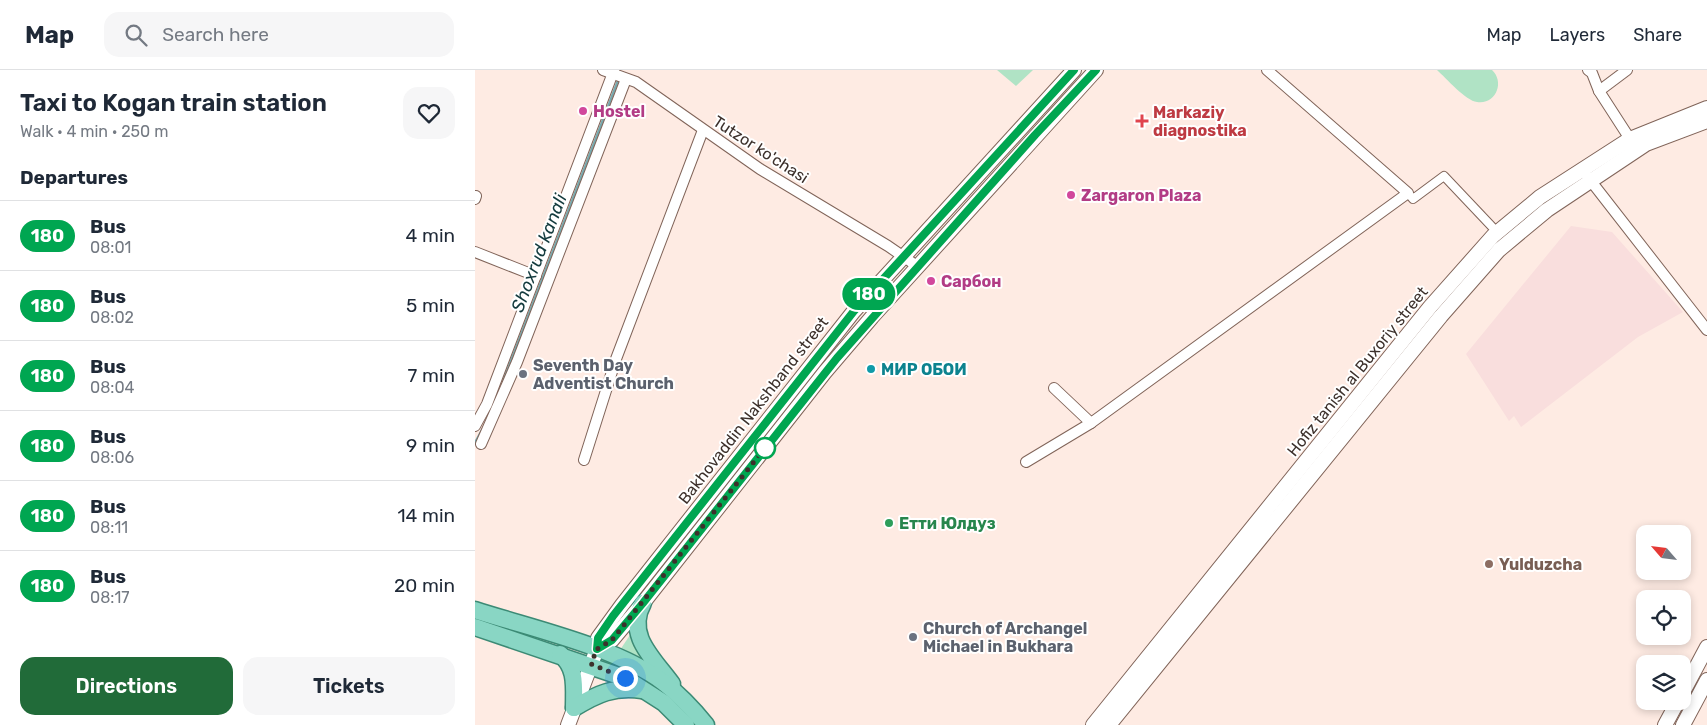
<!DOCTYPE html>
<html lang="en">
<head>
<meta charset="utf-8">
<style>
	:root { --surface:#fff; --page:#f6f6f7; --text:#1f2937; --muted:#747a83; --line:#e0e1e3; --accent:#216b39 }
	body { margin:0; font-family:Rubik,sans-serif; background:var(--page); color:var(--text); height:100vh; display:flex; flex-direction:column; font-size:19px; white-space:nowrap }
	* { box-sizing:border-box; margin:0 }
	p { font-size:16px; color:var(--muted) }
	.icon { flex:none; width:28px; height:28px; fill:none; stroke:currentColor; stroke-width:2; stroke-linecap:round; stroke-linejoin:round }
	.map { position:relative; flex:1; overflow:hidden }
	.sheet { display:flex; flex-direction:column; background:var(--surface); width:475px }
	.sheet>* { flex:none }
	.badge { padding:0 10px; border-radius:16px; font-size:18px; line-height:32px }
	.needle { width:32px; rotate:298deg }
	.buttons { position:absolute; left:1161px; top:455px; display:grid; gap:10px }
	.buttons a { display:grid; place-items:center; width:55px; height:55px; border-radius:10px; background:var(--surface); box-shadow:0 2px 8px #0003; font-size:25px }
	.you { position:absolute; width:25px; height:25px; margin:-12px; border:4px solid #fff; border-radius:50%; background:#1a73e8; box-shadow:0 0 0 8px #1a73e833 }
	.map>.badge { position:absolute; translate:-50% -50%; box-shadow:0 0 0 2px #fff }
	h2 { padding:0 20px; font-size:19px; line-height:45px }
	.round { display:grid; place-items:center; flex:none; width:52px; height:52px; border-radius:15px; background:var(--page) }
	.headline { display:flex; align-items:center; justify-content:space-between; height:85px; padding:0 20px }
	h1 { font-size:24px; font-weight:600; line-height:38px }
	.action { display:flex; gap:10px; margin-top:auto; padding:10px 20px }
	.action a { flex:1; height:58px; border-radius:15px; background:var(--accent); color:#fff; font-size:20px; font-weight:600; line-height:58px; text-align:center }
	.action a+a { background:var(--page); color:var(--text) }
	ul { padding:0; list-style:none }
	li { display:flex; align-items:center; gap:15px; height:70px; padding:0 20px; border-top:1px solid var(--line) }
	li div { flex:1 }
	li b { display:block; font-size:19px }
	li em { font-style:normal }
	li .badge { min-width:55px; font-weight:700; text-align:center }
	header { display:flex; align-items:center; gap:30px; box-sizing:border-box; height:70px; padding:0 25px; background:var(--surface); border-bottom:1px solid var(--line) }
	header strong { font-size:24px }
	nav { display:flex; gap:28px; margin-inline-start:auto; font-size:18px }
	.search { width:350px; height:45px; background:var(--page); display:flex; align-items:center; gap:12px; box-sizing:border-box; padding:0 18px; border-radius:15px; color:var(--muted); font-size:19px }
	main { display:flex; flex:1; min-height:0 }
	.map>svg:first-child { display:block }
	.industrial { fill:#f9dedd }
	.green { fill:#b0e3c5 }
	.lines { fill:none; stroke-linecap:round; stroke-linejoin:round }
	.stream { stroke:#76a9ae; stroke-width:2.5 }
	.pedestrian-casing { stroke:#806459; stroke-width:10 }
	.minor-casing { stroke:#806459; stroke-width:12 }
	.secondary-casing { stroke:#806459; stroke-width:16 }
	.primary-casing { stroke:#3c8a75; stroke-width:19 }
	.pedestrian { stroke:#fff; stroke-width:8 }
	.minor { stroke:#fff; stroke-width:10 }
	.secondary { stroke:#fff; stroke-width:14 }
	.primary { stroke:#89d6c4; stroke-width:16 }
	.line-casing { stroke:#fff; stroke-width:11 }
	.line { stroke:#00a651; stroke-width:8 }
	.walk { stroke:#3d312c; stroke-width:5; stroke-dasharray:0 9 }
	.hotel-dot { fill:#d1479c; stroke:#fff; stroke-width:2 }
	.health-dot { fill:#e0444e; stroke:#fff; stroke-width:2 }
	.culture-dot { fill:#0f9aa8; stroke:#fff; stroke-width:2 }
	.worship-dot { fill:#6b7280; stroke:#fff; stroke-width:2 }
	.stop-dot { fill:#fff; stroke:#00a651; stroke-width:2.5 }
	.leisure-dot { fill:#2e9e5b; stroke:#fff; stroke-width:2 }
	.education-dot { fill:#8d6e63; stroke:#fff; stroke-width:2 }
	.labels { text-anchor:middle; stroke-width:4; stroke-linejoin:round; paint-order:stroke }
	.hotel-label { font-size:16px; font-weight:bold; fill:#b23c85; stroke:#fff; text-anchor:start }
	.health-label { font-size:16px; font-weight:bold; fill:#be3a42; stroke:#fff; text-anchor:start }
	.street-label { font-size:16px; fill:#3d312c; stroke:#fff }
	.worship-label { font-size:16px; font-weight:bold; fill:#5b616d; stroke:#fff; text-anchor:start }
	.culture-label { font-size:16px; font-weight:bold; fill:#0d838f; stroke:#fff; text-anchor:start }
	.leisure-label { font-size:16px; font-weight:bold; fill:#27864d; stroke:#fff; text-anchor:start }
	.education-label { font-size:16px; font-weight:bold; fill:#785e54; stroke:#fff; text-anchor:start }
	.water-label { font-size:18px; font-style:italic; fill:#143b3e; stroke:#fff }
</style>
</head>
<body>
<header>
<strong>Map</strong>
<div class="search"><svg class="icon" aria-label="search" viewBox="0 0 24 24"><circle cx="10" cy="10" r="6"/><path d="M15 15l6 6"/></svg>Search here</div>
<nav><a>Map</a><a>Layers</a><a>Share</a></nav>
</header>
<main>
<section class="sheet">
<div class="headline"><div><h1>Taxi to Kogan train station</h1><p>Walk · 4 min · 250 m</p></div><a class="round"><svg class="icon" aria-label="heart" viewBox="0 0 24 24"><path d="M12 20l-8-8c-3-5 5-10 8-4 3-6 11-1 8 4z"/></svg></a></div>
<h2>Departures</h2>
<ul>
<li><span class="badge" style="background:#00a651;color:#fff">180</span><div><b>Bus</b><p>08:01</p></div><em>4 min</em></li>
<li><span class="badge" style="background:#00a651;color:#fff">180</span><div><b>Bus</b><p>08:02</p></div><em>5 min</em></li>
<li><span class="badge" style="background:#00a651;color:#fff">180</span><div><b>Bus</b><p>08:04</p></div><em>7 min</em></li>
<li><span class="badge" style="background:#00a651;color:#fff">180</span><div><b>Bus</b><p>08:06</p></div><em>9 min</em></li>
<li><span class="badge" style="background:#00a651;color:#fff">180</span><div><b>Bus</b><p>08:11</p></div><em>14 min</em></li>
<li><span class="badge" style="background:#00a651;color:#fff">180</span><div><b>Bus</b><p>08:17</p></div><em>20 min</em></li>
</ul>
<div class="action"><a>Directions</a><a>Tickets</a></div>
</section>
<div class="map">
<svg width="1232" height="655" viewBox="0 0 1232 655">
	<rect width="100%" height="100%" fill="#feebe3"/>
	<path class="industrial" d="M1096 156 1137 162 1208 242 1163 267 1046 357 1039 346 1034 351 991 284Z"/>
	<g class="green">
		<path d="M522 0H558L541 16Z"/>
		<path d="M962 0H1017C1030 12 1021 35 1002 32 991 31 971 8 962 0Z"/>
		<path d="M155 565 169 588 145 580Z"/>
	</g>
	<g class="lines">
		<g class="stream">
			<path d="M28 312 144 8"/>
			<path d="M0 373 7 360"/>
		</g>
		<g class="pedestrian-casing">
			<path id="pedestrian" d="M933 123 938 129 969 106 1022 162"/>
		</g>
		<g class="minor-casing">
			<g id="minor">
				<path d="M128 0 161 12 285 99 413 176 442 196"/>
				<path d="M1113 0 1117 3 1124 21 1155 69"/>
				<path d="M1124 21 1152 0"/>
				<path d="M1112 106 1232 260"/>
				<path d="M0 129 1 126"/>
				<path d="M0 182 61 206"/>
				<path d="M579 318 616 353 933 123 792 0"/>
				<path d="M0 356 12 334 139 0"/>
				<path d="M6 374 42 292 151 9"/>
				<path d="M109 390 141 289 228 60"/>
				<path d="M551 392 616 353"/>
			</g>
		</g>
		<g class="secondary-casing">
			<g id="secondary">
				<path d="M122 579 137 570 168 533 350 302 397 247 621 0"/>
				<path d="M1208 622 1232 577"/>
				<path d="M93 655 122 579 123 568 147 535 379 241 599 0"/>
				<path d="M618 655 955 237 1018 166 1065 127 1155 69 1232 38"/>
				<path d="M634 655 966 246 1024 180 1072 140 1171 74 1232 51"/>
				<path d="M1190 655 1203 631"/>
				<path d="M1208 655 1232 610"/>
			</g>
		</g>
		<g class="primary-casing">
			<g id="primary">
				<path d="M168 533C150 565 179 589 197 614"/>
				<path d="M0 540C58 559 139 576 188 612 205 625 218 639 231 655"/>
				<path d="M0 557 150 608 189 633 211 655"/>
				<path d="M85 584C102 598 99 617 99 638"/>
				<path d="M99 638C122 624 139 616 167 620"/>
			</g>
		</g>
		<use href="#pedestrian" class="pedestrian"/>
		<use href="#minor" class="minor"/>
		<use href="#secondary" class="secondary"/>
		<use href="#primary" class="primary"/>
	</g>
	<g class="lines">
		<g class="line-casing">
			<path id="line" d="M599 0 379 241 138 546 123 568 122 579 137 570 168 533 362 288 560 65 621 0"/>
		</g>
		<use href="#line" class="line"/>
		<path class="walk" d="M150 608 116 594 122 579 137 570 290 378"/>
	</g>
	<g class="hotel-dot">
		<circle cx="108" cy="41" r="5"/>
		<circle cx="596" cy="125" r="5"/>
		<circle cx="456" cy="211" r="5"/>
	</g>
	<path class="health-dot" d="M664.5 43.5h5v5h5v5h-5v5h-5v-5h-5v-5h5z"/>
	<circle class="culture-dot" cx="396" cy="299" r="5"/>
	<g class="worship-dot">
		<circle cx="48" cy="304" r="5"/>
		<circle cx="438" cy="567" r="5"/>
	</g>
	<circle class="stop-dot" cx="290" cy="378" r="10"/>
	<circle class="leisure-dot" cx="414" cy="453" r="5"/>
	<circle class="education-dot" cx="1014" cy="494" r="5"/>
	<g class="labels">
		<g class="hotel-label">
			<text x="118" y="47">Hostel</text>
			<text x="606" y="131">Zargaron Plaza</text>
			<text x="466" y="217">Сарбон</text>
		</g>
		<g class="health-label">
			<text x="678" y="48">Markaziy<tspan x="678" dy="18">diagnostika</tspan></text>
		</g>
		<g class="street-label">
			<text transform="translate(286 79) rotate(33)" y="6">Tutzor ko'chasi</text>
			<text transform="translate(882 301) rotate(-51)" y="6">Hofiz tanish al Buxoriy street</text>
			<text transform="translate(278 340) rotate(-52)" y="6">Bakhovaddin Nakshband street</text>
		</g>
		<g class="worship-label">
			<text x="58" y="301">Seventh Day<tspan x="58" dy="18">Adventist Church</tspan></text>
			<text x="448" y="564">Church of Archangel<tspan x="448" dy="18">Michael in Bukhara</tspan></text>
		</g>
		<g class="culture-label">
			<text x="406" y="305">МИР ОБОИ</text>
		</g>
		<g class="leisure-label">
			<text x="424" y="459">Етти Юлдуз</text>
		</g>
		<g class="education-label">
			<text x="1024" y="500">Yulduzcha</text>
		</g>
		<g class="water-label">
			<text transform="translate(64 183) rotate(-69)" y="6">Shoxrud kanali</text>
		</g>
	</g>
</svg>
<div class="buttons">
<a><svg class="needle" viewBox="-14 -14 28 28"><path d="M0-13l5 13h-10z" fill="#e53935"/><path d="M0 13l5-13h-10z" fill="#747a83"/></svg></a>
<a><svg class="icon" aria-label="locate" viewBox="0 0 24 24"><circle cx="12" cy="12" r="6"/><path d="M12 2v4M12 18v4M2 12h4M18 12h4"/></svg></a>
<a><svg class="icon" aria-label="layers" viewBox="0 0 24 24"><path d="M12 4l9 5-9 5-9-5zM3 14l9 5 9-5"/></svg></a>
</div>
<div class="you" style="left:150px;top:608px"></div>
<b class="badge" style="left:394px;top:224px;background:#00a651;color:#fff">180</b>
</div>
</main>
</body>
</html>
